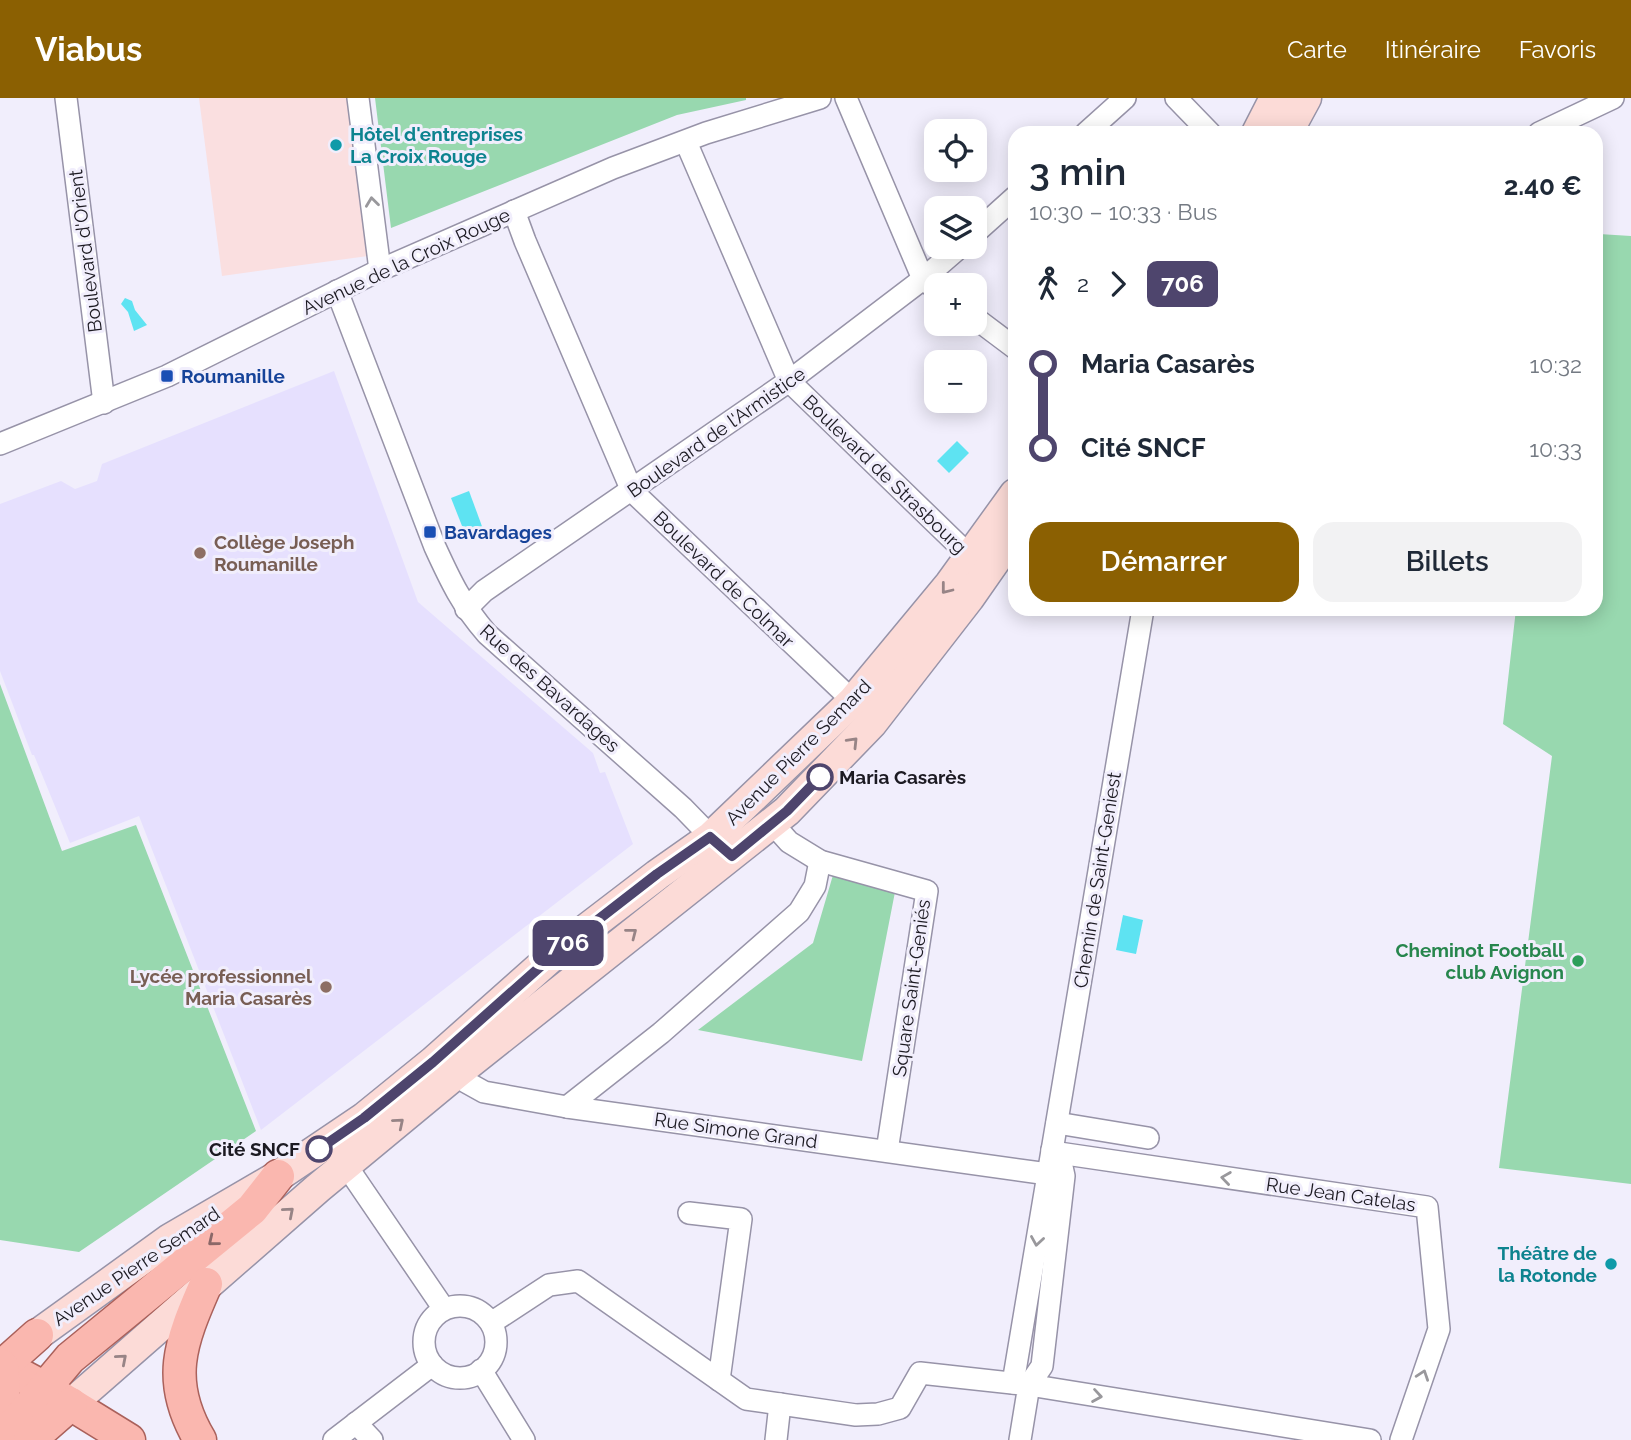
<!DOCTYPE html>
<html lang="fr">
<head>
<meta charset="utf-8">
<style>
	:root { --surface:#fff; --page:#f2f2f3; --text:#1f2937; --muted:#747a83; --accent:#8b6002 }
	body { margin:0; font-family:Raleway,sans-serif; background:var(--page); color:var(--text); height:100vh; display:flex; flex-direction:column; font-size:26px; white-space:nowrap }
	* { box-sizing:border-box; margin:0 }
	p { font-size:23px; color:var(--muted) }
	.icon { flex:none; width:38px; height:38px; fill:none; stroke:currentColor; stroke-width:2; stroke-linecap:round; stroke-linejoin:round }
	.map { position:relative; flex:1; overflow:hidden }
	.sheet { position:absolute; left:1008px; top:28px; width:595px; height:490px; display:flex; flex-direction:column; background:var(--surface); border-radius:21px; box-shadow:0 4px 18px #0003 }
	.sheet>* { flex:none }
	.badge { padding:0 14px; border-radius:10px; font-size:24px; line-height:46px }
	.buttons { position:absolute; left:924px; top:21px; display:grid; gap:14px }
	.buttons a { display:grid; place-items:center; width:63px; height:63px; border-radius:14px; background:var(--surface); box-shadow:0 4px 18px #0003; font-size:35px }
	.map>.badge { position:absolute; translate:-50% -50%; box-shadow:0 0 0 4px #fff }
	.legs { display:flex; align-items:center; gap:10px; height:77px; padding:0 21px; font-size:23px }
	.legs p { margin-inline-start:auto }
	.headline { display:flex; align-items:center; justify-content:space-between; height:119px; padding:0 21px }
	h1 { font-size:38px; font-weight:600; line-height:52px }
	.primary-button { display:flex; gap:14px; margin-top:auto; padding:14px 21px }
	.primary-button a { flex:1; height:80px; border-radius:21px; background:var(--accent); color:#fff; font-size:28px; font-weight:600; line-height:80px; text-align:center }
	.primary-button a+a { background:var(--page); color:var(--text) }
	ul { padding:0 21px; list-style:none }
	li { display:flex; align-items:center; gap:24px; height:84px; font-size:26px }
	li i { display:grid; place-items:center; width:10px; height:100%; margin:0 9px; background:currentColor }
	li i::after { content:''; width:18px; height:18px; margin:-9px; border:5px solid; border-radius:50%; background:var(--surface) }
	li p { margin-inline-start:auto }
	li:first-child i { background:linear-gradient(#0000 50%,currentColor 0) }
	li:last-child i { background:linear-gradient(currentColor 50%,#0000 0) }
	header { display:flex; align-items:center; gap:42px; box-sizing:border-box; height:98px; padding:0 35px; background:var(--accent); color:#fff }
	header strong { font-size:33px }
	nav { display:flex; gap:38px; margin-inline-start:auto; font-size:24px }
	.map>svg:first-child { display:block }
	.commercial { fill:#fadfe0 }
	.built { fill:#e6e0fe }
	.green { fill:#98d8af }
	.water { fill:#5ee3f2 }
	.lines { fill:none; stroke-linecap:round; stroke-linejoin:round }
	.minor-casing { stroke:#9793a8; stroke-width:24 }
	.secondary-casing { stroke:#9793a8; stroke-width:33 }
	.primary-casing { stroke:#aa615b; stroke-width:35 }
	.minor { stroke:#fff; stroke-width:21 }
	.secondary { stroke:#fcdbd7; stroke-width:30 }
	.primary { stroke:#fab7af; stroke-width:32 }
	.oneway { stroke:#99989c }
	.oneway2 { stroke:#978486 }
	.oneway3 { stroke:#8b6868 }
	.line-1-casing { stroke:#fff; stroke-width:16 }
	.line-1 { stroke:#4e456d; stroke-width:10 }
	.culture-dot { fill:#0f9aa8; stroke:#f1eefc; stroke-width:2.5 }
	.transit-dot { fill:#1a4fb4; stroke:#f1eefc; stroke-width:2.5 }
	.education-dot { fill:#8d6e63; stroke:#f1eefc; stroke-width:2.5 }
	.stop-1-dot { fill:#fff; stroke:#4e456d; stroke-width:3.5 }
	.leisure-dot { fill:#2e9e5b; stroke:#f1eefc; stroke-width:2.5 }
	.labels { text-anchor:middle; stroke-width:6; stroke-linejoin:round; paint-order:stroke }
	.culture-label { font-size:19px; font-weight:bold; fill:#0d838f; stroke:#f1eefc; text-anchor:start }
	.street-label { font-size:19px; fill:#1c1a22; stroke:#f1eefc }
	.transit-label { font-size:19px; font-weight:bold; fill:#164399; stroke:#f1eefc; text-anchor:start }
	.education-label { font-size:19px; font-weight:bold; fill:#785e54; stroke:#f1eefc; text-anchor:start }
	.stop-label { font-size:19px; font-weight:bold; fill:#1c1a22; stroke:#f1eefc; text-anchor:start }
	.leisure-label { font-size:19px; font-weight:bold; fill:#27864d; stroke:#f1eefc; text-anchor:end }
</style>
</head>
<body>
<header>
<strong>Viabus</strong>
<nav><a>Carte</a><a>Itinéraire</a><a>Favoris</a></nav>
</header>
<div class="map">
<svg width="1631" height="1342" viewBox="0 0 1631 1342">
	<rect width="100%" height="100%" fill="#f1eefc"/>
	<path class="commercial" d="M199 0H347L368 158 222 178Z"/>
	<path class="built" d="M334 273 418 504 593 655 600 675 605 674 633 746 261 1032 139 718 70 745 34 657H32L0 573V406L61 383 75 391 97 383 102 366Z"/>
	<g class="green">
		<path d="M375 0H746V2L677 17 391 130Z"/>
		<path d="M1599 136 1631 138V1086L1499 1070 1552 658 1503 626 1516 511H1596V146Z"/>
		<path d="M0 586 62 753 136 727 256 1033 79 1154 0 1142Z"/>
		<path d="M833 777 895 794 862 963 698 932 813 845Z"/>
	</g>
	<g class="water">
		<path d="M125 200 132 203 135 212 147 227 134 233 128 214 121 206Z"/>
		<path d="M957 343 969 355 949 375 937 363Z"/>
		<path d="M469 393 483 431 466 438 451 400Z"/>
		<path d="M1123 817 1143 822 1136 856 1116 852Z"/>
	</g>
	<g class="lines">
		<g class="minor-casing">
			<g id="minor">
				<path d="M66 0 104 305"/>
				<path d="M358 0 380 172"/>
				<path d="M846 0 923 181 936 191"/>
				<path d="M1176 0 1210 35"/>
				<path d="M1086 35 1125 0"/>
				<path d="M1539 35 1613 0"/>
				<path d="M686 44 789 283 980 468"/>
				<path d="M514 113 525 143 632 393 853 603"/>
				<path d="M975 135 1015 99"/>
				<path d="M337 193 435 449C451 484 462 507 487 536L683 710 720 748"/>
				<path d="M975 220 1015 250"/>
				<path d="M0 346 167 278 380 172 613 70 706 35 820 0"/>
				<path d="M466 511 484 493 789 283 923 181 960 149"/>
				<path d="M772 725 789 744 820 763 927 793 887 1053"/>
				<path d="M446 966 466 984 484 994 567 1009 1048 1076"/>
				<path d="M567 1009 661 935 799 814 815 788 820 763"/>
				<path d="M1057 1025 1148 1040"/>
				<path d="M1052 1052 1059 1055 1064 1078 1042 1268 1029 1287 1370 1342"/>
				<path d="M1059 1055 1427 1109 1439 1231 1401 1342"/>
				<path d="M339 1057 444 1211"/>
				<path d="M689 1115 741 1121 719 1282"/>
				<circle cx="460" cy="1244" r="36"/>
				<path d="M491 1225 549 1187 578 1183 746 1301 856 1317 878 1316 900 1310 920 1275 1029 1287 1020 1342"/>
				<path d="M481 1272 524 1342"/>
				<path d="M1013 1285 1143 511"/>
				<path d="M356 1325 372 1342"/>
				<path d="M334 1342 432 1267"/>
				<path d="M776 1342 780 1306"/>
			</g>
		</g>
		<g class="secondary-casing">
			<g id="secondary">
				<path d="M1257 35 1275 0"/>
				<path d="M1287 35 1306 0"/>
				<path d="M37 1237 170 1141 278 1078 364 1020 433 964 559 852 657 777 711 739 853 603 950 486 1015 396"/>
				<path d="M71 1306 318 1090 457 975 787 713 872 625 969 500 1015 434"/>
			</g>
		</g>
		<g class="primary-casing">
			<g id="primary">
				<path d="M0 1266 43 1289 129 1342"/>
				<path d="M0 1270 37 1237"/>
				<path d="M0 1306 4 1291 2 1268"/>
				<path d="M1 1342 70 1260 252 1111 278 1078"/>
				<path d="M30 1342 71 1306"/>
				<path d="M200 1342C165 1283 180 1245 206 1186"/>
			</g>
		</g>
		<use href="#minor" class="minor"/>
		<use href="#secondary" class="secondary"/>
		<use href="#primary" class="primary"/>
	</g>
	<defs><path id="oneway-chevron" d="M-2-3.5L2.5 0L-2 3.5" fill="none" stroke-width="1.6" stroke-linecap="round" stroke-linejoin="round" transform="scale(1.75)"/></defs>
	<g class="oneway">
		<use href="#oneway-chevron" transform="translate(372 104) rotate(-97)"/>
		<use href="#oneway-chevron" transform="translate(1226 1080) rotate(-172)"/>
		<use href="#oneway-chevron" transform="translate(1037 1143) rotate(99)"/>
		<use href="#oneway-chevron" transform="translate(1423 1277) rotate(-71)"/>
		<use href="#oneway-chevron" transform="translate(1097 1298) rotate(9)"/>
	</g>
	<g class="oneway2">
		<use href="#oneway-chevron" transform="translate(946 491) rotate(128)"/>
		<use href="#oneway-chevron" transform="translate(853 644) rotate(-46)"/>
		<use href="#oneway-chevron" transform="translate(632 835) rotate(-38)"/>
		<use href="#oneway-chevron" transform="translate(399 1025) rotate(-40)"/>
		<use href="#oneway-chevron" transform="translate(289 1114) rotate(-41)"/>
		<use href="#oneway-chevron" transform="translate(122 1261) rotate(-41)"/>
	</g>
	<use class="oneway3" href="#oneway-chevron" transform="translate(213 1143) rotate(141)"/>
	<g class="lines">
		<g class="line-1-casing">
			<path id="line-1" d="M319 1051 364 1020 433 964 559 852 657 776 710 739 732 758 787 713 820 679"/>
		</g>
		<use href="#line-1" class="line-1"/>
	</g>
	<g class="culture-dot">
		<circle cx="336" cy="47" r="7"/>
		<circle cx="1611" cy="1166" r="7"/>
	</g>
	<g class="transit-dot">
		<rect x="160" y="271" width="14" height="14" rx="3.5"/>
		<rect x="423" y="427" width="14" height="14" rx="3.5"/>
	</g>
	<g class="education-dot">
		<circle cx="200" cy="455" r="7"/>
		<circle cx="326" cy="889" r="7"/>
	</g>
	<g class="stop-1-dot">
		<circle cx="820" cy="679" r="12"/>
		<circle cx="319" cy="1051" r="12"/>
	</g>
	<circle class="leisure-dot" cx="1578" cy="863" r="7"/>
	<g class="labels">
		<g class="culture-label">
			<text x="350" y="43">Hôtel d'entreprises<tspan x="350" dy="22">La Croix Rouge</tspan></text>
			<text x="1597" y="1162" text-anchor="end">Théâtre de<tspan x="1597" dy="22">la Rotonde</tspan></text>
		</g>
		<g class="street-label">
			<text transform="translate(85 153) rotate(-97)" y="7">Boulevard d'Orient</text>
			<text transform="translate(406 163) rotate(-25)" y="7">Avenue de la Croix Rouge</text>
			<text transform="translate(716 334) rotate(-35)" y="7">Boulevard de l'Armistice</text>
			<text transform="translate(885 376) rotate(44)" y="7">Boulevard de Strasbourg</text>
			<text transform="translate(724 481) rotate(44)" y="7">Boulevard de Colmar</text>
			<text transform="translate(550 590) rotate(42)" y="7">Rue des Bavardages</text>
			<text transform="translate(798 654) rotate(-45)" y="7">Avenue Pierre Semard</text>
			<text transform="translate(1097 782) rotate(-81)" y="7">Chemin de Saint-Geniest</text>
			<text transform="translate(911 890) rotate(-82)" y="7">Square Saint-Geniés</text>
			<text transform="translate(736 1032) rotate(8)" y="7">Rue Simone Grand</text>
			<text transform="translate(1341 1096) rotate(8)" y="7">Rue Jean Catelas</text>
			<text transform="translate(136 1168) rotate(-34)" y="7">Avenue Pierre Semard</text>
		</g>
		<g class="transit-label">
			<text x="181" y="285">Roumanille</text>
			<text x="444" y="441">Bavardages</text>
		</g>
		<g class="education-label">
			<text x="214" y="451">Collège Joseph<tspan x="214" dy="22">Roumanille</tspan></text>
			<text x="312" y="885" text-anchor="end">Lycée professionnel<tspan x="312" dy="22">Maria Casarès</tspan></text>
		</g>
		<g class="stop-label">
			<text x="839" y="686">Maria Casarès</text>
			<text x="300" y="1058" text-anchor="end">Cité SNCF</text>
		</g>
		<g class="leisure-label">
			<text x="1564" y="859">Cheminot Football<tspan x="1564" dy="22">club Avignon</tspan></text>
		</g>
	</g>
</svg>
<div class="buttons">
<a><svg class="icon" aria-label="locate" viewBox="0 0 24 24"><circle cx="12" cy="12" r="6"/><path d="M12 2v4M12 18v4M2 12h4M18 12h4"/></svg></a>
<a><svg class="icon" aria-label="layers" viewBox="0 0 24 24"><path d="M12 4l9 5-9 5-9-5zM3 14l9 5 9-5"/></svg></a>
<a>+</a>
<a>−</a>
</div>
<b class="badge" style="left:568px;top:845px;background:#4e456d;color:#fff">706</b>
<section class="sheet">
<div class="headline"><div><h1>3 min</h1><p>10:30 – 10:33 · Bus</p></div><b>2.40 €</b></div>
<div class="legs"><svg class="icon" aria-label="walk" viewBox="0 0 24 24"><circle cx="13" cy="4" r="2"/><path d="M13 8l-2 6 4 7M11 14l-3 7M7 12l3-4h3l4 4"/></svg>2<svg class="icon" aria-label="forward" viewBox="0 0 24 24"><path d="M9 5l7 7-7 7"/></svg><b class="badge" style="background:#4e456d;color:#fff">706</b></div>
<ul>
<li><i style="color:#4e456d"></i><b>Maria Casarès</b><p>10:32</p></li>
<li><i style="color:#4e456d"></i><b>Cité SNCF</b><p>10:33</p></li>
</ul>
<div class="primary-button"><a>Démarrer</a><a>Billets</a></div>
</section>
</div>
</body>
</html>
